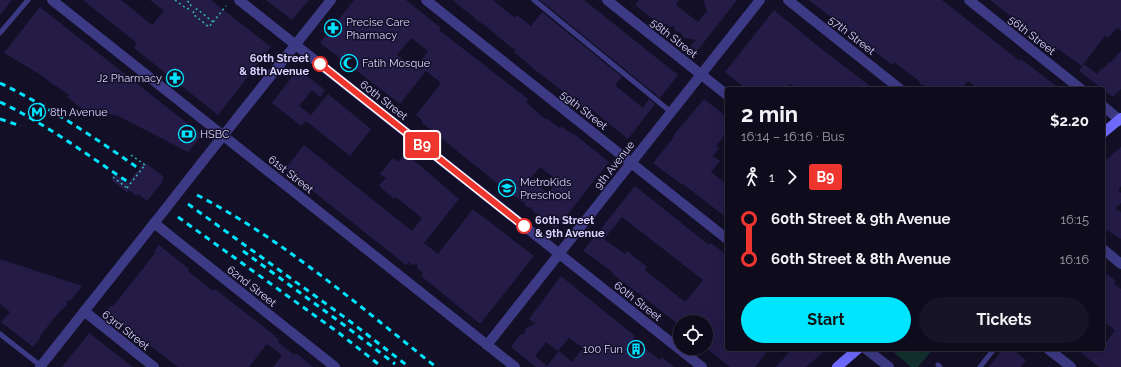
<!DOCTYPE html>
<html lang="en">
<head>
<meta charset="utf-8">
<style>
	:root { --surface:#0e0b1c; --page:#171425; --text:#f1f3f6; --muted:#9b9ba3; --line:#2e2b3b; --accent:#00e5ff }
	body { margin:0; font-family:Raleway,sans-serif; background:var(--page); color:var(--text); height:100vh; display:flex; flex-direction:column; font-size:15px; white-space:nowrap }
	* { box-sizing:border-box; margin:0 }
	p { font-size:13px; color:var(--muted) }
	.icon { flex:none; width:22px; height:22px; fill:none; stroke:currentColor; stroke-width:2; stroke-linecap:round; stroke-linejoin:round }
	.map { position:relative; flex:1; overflow:hidden }
	.side { position:absolute; left:725px; top:87px; width:380px; height:264px; display:flex; flex-direction:column; background:var(--surface); border-radius:4px; box-shadow:0 4px 16px #0002,0 0 0 1px var(--line) }
	.side>* { flex:none }
	.badge { padding:0 8px; border-radius:3px; font-size:14px; line-height:26px }
	.tools { position:absolute; left:673px; top:315px; display:grid; gap:8px }
	.tools a { display:grid; place-items:center; width:40px; height:40px; border-radius:50%; background:var(--surface); box-shadow:0 4px 16px #0002,0 0 0 1px var(--line); font-size:20px }
	.map>.badge { position:absolute; translate:-50% -50%; box-shadow:0 0 0 2px #fff }
	.legs { display:flex; align-items:center; gap:6px; height:44px; padding:0 16px; font-size:13px }
	.legs p { margin-inline-start:auto }
	.headline { display:flex; align-items:center; justify-content:space-between; height:68px; padding:0 16px }
	h1 { font-size:22px; font-weight:700; line-height:30px }
	.action { display:flex; gap:8px; margin-top:auto; padding:8px 16px }
	.action a { flex:1; height:46px; border-radius:24px; background:var(--accent); color:#111; font-size:16px; font-weight:700; line-height:46px; text-align:center }
	.action a+a { background:var(--page); color:var(--text) }
	ul { padding:0 16px; list-style:none }
	li { display:flex; align-items:center; gap:14px; height:40px; font-size:15px }
	li i { display:grid; place-items:center; width:6px; height:100%; margin:0 5px; background:currentColor }
	li i::after { content:''; width:10px; height:10px; margin:-5px; border:3px solid; border-radius:50%; background:var(--surface) }
	li p { margin-inline-start:auto }
	li:first-child i { background:linear-gradient(#0000 50%,currentColor 0) }
	li:last-child i { background:linear-gradient(currentColor 50%,#0000 0) }
	.map>svg:first-child { display:block }
	.green { fill:#12302f }
	.building { fill:#241b47; fill-rule:evenodd }
	.lines { fill:none; stroke-linecap:round; stroke-linejoin:round }
	.path { stroke:#2fb8b0; stroke-width:1.5; stroke-dasharray:2 3; stroke-linecap:butt }
	.service { stroke:#3d3a85; stroke-width:5 }
	.minor { stroke:#3d3a85; stroke-width:10 }
	.secondary { stroke:#6f6bff; stroke-width:10 }
	.rail { stroke:#00e5ff; stroke-width:3; stroke-dasharray:6 5; stroke-linecap:butt }
	.path-bridge { stroke:#2fb8b0; stroke-width:1.5; stroke-dasharray:2 3; stroke-linecap:butt }
	.minor-bridge { stroke:#3d3a85; stroke-width:10 }
	.line-1-casing { stroke:#fff; stroke-width:9 }
	.line-1 { stroke:#ee352e; stroke-width:6 }
	.stop-1-dot { fill:#fff; stroke:#ee352e; stroke-width:2 }
	.labels { text-anchor:middle; stroke-width:3; stroke-linejoin:round; paint-order:stroke }
	.poi-label { font-size:11px; fill:#d9d4ff; stroke:#130f26; text-anchor:start }
	.street-label { font-size:11px; fill:#d9d4ff; stroke:#130f26 }
	.stop-label { font-size:11px; font-weight:bold; fill:#d9d4ff; stroke:#130f26; text-anchor:end }
</style>
</head>
<body>
<div class="map">
<svg width="1121" height="367" viewBox="0 0 1121 367">
	<rect width="100%" height="100%" fill="#130f26"/>
	<path class="green" d="M890 349H933L918 367H911Z"/>
	<g class="building">
		<path d="M0 0H12L0 15Z"/>
		<path d="M83 0H121L152 25 164 11 150 0H211L271 47 218 115 134 48 137 43Z"/>
		<path d="M266 0H309L292 20Z"/>
		<path d="M354 0H406L441 28 439 30 528 99 526 102 545 119 546 118 560 128 561 126 572 134 573 133 609 162 556 229 546 222V220L540 218 538 214 533 212 532 208 526 207 524 202 519 201 517 197 513 196 421 122 423 121 416 115 441 83 426 71 400 104 320 43ZM411 38 428 51 415 68 397 55ZM540 167 558 181 548 193 530 179Z"/>
		<path d="M453 0H493L515 18 517 15 531 26 542 12 622 77 615 85 643 108 649 99 655 104 628 139 592 110 590 112 535 70 514 52 516 50 508 45 486 26 476 20 474 17 463 9Z"/>
		<path d="M540 0H584L678 75 660 98Z"/>
		<path d="M639 0H679L676 5 698 22 707 11 703 0H737L697 51 690 46 696 40 684 38 681 33 675 31 674 26 670 27 664 23 662 26 635 5Z"/>
		<path d="M809 0H942L1020 61 1021 59 1060 89H978L968 81 961 89H929L924 85H921L919 81 894 62 892 65Z"/>
		<path d="M990 0H1121V31L1117 28 1108 38 1105 36 1082 66 1058 49 1056 52Z"/>
		<path d="M40 7 202 135 188 152 118 116 88 109H82L67 97 69 95 55 85V86L41 75 4 53Z"/>
		<path d="M774 10 819 47 874 89H797L790 84 786 89H746L732 78 725 72Z"/>
		<path d="M1121 51V89L1113 97 1079 71 1084 64 1097 74 1102 68 1103 69 1109 62 1110 63Z"/>
		<path d="M298 69 325 90 320 97 312 90 299 106 311 115 328 94 371 129 350 156 306 121 301 126 272 103Z"/>
		<path d="M704 99 727 117V132L716 146 719 148 713 156 720 161 711 172 727 184V218L683 184 682 185 653 163 674 137 673 136Z"/>
		<path d="M304 145 412 231 422 218 396 197 394 199 379 186 386 178 380 174 393 158 398 162 405 153 423 168 459 199 424 243 438 254 473 209 534 256 480 324 421 276 423 273 418 269 417 264 412 265 409 262 406 265 285 169Z"/>
		<path d="M1121 147V186L1118 190 1121 193V203L1115 208 1121 212V239L1103 228V162Z"/>
		<path d="M144 162 164 177 162 180 163 181 147 201 138 194 137 196 129 190 127 192 111 180 115 174 128 183Z"/>
		<path d="M635 186 709 245 711 243 727 255V349H769L755 367H730L706 348V322H680V326L637 292H636L614 275 611 271 601 264 598 261 583 251ZM622 217 703 280 685 302 645 270 647 267 627 251 625 254 604 239Z"/>
		<path d="M159 245 189 269 188 271 213 291 215 289 274 335 279 340 278 342 294 355 296 353 313 367H273L282 355 267 344 249 367H178L106 312 111 305 112 307 118 300 156 252 154 251Z"/>
		<path d="M0 259 82 286 71 300 67 301 66 306 60 311 40 336 41 337 34 346H32L1 322 10 312 0 304Z"/>
		<path d="M1107 274 1116 281 1114 284 1121 289V367H1099L1076 349H1103V346L1115 330 1103 321V278Z"/>
		<path d="M561 276 635 336 633 339 660 360 662 357 674 367H536L511 347 520 335 524 334 526 328 535 324 529 319ZM569 338 583 348 572 362 559 351 547 366 535 356 546 342 558 351Z"/>
		<path d="M89 333 133 367H62Z"/>
		<path d="M792 349H827L806 367H776Z"/>
		<path d="M1003 349H1012L1026 360 1021 367H989Z"/>
	</g>
	<g class="lines">
		<g class="path">
			<path d="M175 0 187 9 190 8 191 4 186 0"/>
			<path d="M213 22 197 9 194 10 193 14 209 27 226 6"/>
			<path d="M131 155 145 165"/>
			<path d="M113 177 127 188"/>
		</g>
		<g class="service">
			<path d="M534 0 671 112"/>
			<path d="M0 33 28 0"/>
			<path d="M0 334 41 366"/>
			<path d="M938 365 940 367"/>
			<path d="M980 367 994 349"/>
		</g>
		<g class="minor">
			<path d="M52 0 515 367"/>
			<path d="M239 0 702 367"/>
			<path d="M426 0 727 239"/>
			<path d="M607 0 727 95"/>
			<path d="M788 0 900 89"/>
			<path d="M969 0 1081 89"/>
			<path d="M1103 106 1121 121"/>
			<path d="M203 161 331 0"/>
			<path d="M154 223 335 367"/>
			<path d="M1103 249 1121 264"/>
			<path d="M84 311 154 367"/>
			<path d="M487 345 760 0"/>
			<path d="M866 349 889 367"/>
			<path d="M1048 349 1071 367"/>
			<path d="M40 367 163 212"/>
		</g>
		<g class="secondary">
			<path d="M1103 133 1121 118"/>
			<path d="M837 367 858 349"/>
		</g>
		<g class="rail">
			<path d="M0 83C49 107 94 137 138 168"/>
			<path d="M0 102C46 124 86 154 128 182"/>
			<path d="M0 119 21 126"/>
			<path d="M197 195C284 240 359 306 436 367"/>
			<path d="M188 204 347 319 409 367"/>
			<path d="M178 217 339 333 382 367"/>
			<path d="M243 251 344 325 395 364"/>
		</g>
		<path class="path-bridge" d="M127 188 145 165"/>
		<path class="minor-bridge" d="M163 212 203 161"/>
	</g>
	<g class="lines">
		<g class="line-1-casing">
			<path id="line-1" d="M320 64 524 226"/>
		</g>
		<use href="#line-1" class="line-1"/>
	</g>
	<defs>
		<g id="pharmacy-ring" transform="scale(0.9)"><circle r="9.5" fill="#130f26" stroke="#00e5ff" stroke-width="1.5"/><path d="M-2-6h4v4h4v4h-4v4h-4v-4h-4v-4h4Z" fill="#00e5ff"/></g>
		<g id="mosque-ring" transform="scale(0.9)"><circle r="9.5" fill="#130f26" stroke="#00e5ff" stroke-width="1.5"/><path d="M3.5-4.9A6 6 0 1 0 3.5 4.9A5 5 0 1 1 3.5-4.9Z" fill="#00e5ff"/></g>
		<g id="metro-ring" transform="scale(0.9)"><circle r="9.5" fill="#130f26" stroke="#00e5ff" stroke-width="1.5"/><path d="M-5.5 5V-5H-3L0 0L3-5H5.5V5H3V-.5L0 4L-3-.5V5Z" fill="#00e5ff"/></g>
		<g id="bank-ring" transform="scale(0.9)"><circle r="9.5" fill="#130f26" stroke="#00e5ff" stroke-width="1.5"/><path d="M-6-4H6V4H-6ZM0-2.3a2.3 2.3 0 1 0 0 4.6a2.3 2.3 0 1 0 0-4.6Z" fill="#00e5ff"/></g>
		<g id="school-ring" transform="scale(0.9)"><circle r="9.5" fill="#130f26" stroke="#00e5ff" stroke-width="1.5"/><path d="M0-5L7-2L0 1L-7-2ZM-4 1L0 2.5L4 1V4Q0 6-4 4Z" fill="#00e5ff"/></g>
		<g id="building-ring" transform="scale(0.9)"><circle r="9.5" fill="#130f26" stroke="#00e5ff" stroke-width="1.5"/><path d="M-4-6H4V6H1V3H-1V6H-4ZM-2.5-4.3h1.7v1.8h-1.7ZM.8-4.3h1.7v1.8H.8ZM-2.5-1h1.7V.8h-1.7ZM.8-1h1.7V.8H.8Z" fill="#00e5ff"/></g>
	</defs>
	<g fill-rule="evenodd">
		<use href="#pharmacy-ring" x="333" y="28"/>
		<use href="#mosque-ring" x="349" y="63"/>
		<use href="#pharmacy-ring" x="175" y="78"/>
		<use href="#metro-ring" x="37" y="112"/>
		<use href="#bank-ring" x="187" y="134"/>
		<use href="#school-ring" x="507" y="188"/>
		<use href="#building-ring" x="636" y="349"/>
	</g>
	<g class="stop-1-dot">
		<circle cx="320" cy="64" r="7"/>
		<circle cx="524" cy="226" r="7"/>
	</g>
	<g class="labels">
		<g class="poi-label">
			<text x="346" y="26">Precise Care<tspan x="346" dy="13">Pharmacy</tspan></text>
			<text x="362" y="67">Fatih Mosque</text>
			<text x="162" y="82" text-anchor="end">J2 Pharmacy</text>
			<text x="50" y="116">8th Avenue</text>
			<text x="200" y="138">HSBC</text>
			<text x="520" y="186">MetroKids<tspan x="520" dy="13">Preschool</tspan></text>
			<text x="623" y="353" text-anchor="end">100 Fun</text>
		</g>
		<g class="street-label">
			<text transform="translate(852 35) rotate(38)" y="4">57th Street</text>
			<text transform="translate(1032 35) rotate(38)" y="4">56th Street</text>
			<text transform="translate(674 38) rotate(38)" y="4">58th Street</text>
			<text transform="translate(384 100) rotate(38)" y="4">60th Street</text>
			<text transform="translate(584 110) rotate(38)" y="4">59th Street</text>
			<text transform="translate(614 165) rotate(-52)" y="4">9th Avenue</text>
			<text transform="translate(291 174) rotate(38)" y="4">61st Street</text>
			<text transform="translate(252 286) rotate(38)" y="4">62nd Street</text>
			<text transform="translate(638 301) rotate(38)" y="4">60th Street</text>
			<text transform="translate(126 330) rotate(38)" y="4">63rd Street</text>
		</g>
		<g class="stop-label">
			<text x="309" y="62">60th Street<tspan x="309" dy="13">&amp; 8th Avenue</tspan></text>
			<text x="535" y="224" text-anchor="start">60th Street<tspan x="535" dy="13">&amp; 9th Avenue</tspan></text>
		</g>
	</g>
</svg>
<div class="tools">
<a><svg class="icon" aria-label="locate" viewBox="0 0 24 24"><circle cx="12" cy="12" r="6"/><path d="M12 2v4M12 18v4M2 12h4M18 12h4"/></svg></a>
</div>
<b class="badge" style="left:422px;top:145px;background:#ee352e;color:#fff">B9</b>
<section class="side">
<div class="headline"><div><h1>2 min</h1><p>16:14 – 16:16 · Bus</p></div><b>$2.20</b></div>
<div class="legs"><svg class="icon" aria-label="walk" viewBox="0 0 24 24"><circle cx="13" cy="4" r="2"/><path d="M13 8l-2 6 4 7M11 14l-3 7M7 12l3-4h3l4 4"/></svg>1<svg class="icon" aria-label="forward" viewBox="0 0 24 24"><path d="M9 5l7 7-7 7"/></svg><b class="badge" style="background:#ee352e;color:#fff">B9</b></div>
<ul>
<li><i style="color:#ee352e"></i><b>60th Street &amp; 9th Avenue</b><p>16:15</p></li>
<li><i style="color:#ee352e"></i><b>60th Street &amp; 8th Avenue</b><p>16:16</p></li>
</ul>
<div class="action"><a>Start</a><a>Tickets</a></div>
</section>
</div>
</body>
</html>
